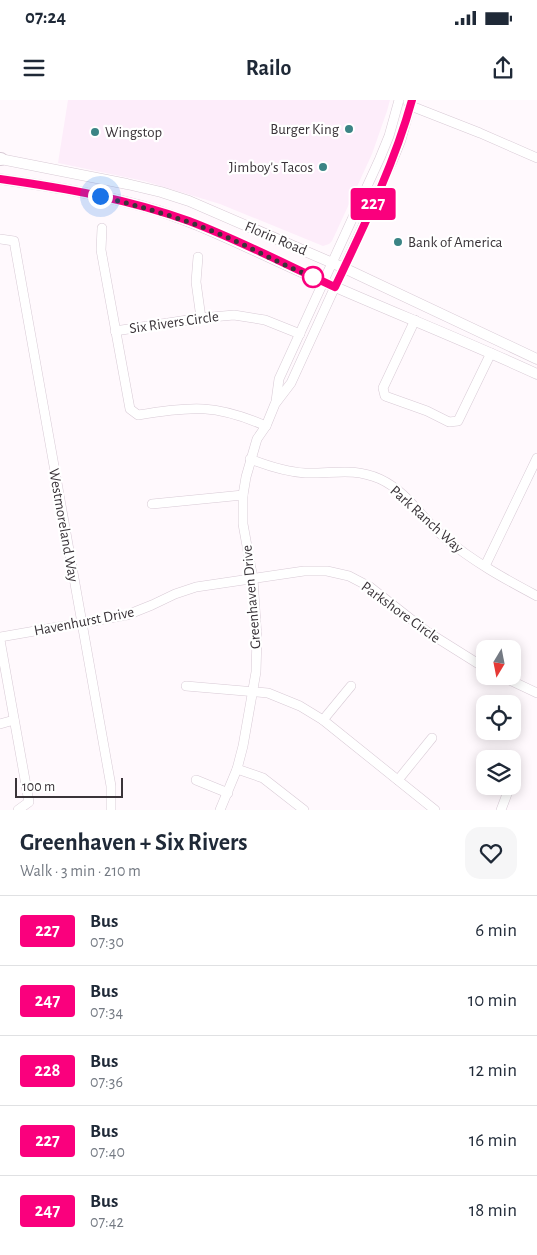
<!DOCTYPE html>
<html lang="en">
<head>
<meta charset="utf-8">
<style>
	:root { --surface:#fff; --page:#f6f6f7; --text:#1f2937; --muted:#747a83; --line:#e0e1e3 }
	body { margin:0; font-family:"Alegreya Sans",sans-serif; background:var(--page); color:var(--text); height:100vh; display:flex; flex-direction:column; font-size:19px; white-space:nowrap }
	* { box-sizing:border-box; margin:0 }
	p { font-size:16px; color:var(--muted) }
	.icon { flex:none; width:28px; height:28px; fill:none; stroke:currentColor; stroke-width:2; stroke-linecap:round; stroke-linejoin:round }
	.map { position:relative; height:710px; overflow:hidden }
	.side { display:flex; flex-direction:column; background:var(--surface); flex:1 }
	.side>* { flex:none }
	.badge { padding:0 10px; border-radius:4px; font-size:18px; line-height:32px }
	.needle { width:32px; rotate:190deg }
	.controls { position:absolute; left:476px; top:540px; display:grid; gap:10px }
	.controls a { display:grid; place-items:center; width:45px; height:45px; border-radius:10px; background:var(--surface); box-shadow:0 2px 12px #0003; font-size:25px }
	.scale { position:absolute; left:15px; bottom:12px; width:108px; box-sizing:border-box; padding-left:5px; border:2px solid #3a3439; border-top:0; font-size:14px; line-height:18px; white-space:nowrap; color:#3a3439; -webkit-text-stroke:4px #fff; paint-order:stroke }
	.you { position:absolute; width:25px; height:25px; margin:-12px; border:4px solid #fff; border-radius:50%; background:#1a73e8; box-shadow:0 0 0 8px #1a73e833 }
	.map>.badge { position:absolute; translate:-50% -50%; box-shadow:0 0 0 2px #fff }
	.round { display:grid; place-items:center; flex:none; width:52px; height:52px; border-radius:15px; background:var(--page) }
	.headline { display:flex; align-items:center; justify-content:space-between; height:85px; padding:0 20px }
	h1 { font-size:24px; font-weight:700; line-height:38px }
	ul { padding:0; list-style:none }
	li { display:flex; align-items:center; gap:15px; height:70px; padding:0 20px; border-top:1px solid var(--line) }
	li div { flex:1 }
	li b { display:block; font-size:19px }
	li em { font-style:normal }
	li .badge { min-width:55px; font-weight:700; text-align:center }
	.status { display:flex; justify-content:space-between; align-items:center; height:35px; padding:0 25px; background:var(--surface); direction:ltr }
	.status svg { height:14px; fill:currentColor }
	header { display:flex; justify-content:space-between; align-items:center; height:65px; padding:0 20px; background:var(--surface); font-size:22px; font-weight:700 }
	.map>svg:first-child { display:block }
	.built { fill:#fdedfa }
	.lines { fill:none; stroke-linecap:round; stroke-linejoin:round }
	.minor-casing { stroke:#d8cad5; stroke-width:10 }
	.major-casing { stroke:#d8cad5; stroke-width:11 }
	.highway-casing { stroke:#d8cad5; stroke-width:14 }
	.minor { stroke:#fff; stroke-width:9 }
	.major { stroke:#fff; stroke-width:10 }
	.highway { stroke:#fff; stroke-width:12 }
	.line-casing { stroke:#fff; stroke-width:11 }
	.line { stroke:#fa007d; stroke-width:8 }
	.walk { stroke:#3a3439; stroke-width:5; stroke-dasharray:0 9 }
	.poi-dot { fill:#3b8485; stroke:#fff; stroke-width:2 }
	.stop-dot { fill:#fff; stroke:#fa007d; stroke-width:2.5 }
	.labels { text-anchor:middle; stroke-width:4.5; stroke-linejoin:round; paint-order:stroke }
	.poi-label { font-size:15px; fill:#3a3439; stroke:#fff; text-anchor:end }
	.street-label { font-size:15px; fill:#3a3439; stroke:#fff }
</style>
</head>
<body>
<div class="status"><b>07:24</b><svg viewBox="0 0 49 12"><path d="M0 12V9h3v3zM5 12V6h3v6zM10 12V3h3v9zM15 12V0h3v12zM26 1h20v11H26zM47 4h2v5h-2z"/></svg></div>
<header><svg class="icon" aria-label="menu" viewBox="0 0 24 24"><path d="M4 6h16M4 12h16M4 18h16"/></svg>Railo<svg class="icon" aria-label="share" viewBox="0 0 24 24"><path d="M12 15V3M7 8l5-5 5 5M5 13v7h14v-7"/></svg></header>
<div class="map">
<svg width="537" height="710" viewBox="0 0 537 710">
	<rect width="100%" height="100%" fill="#fff9fd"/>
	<path class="built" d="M68 0H390L387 11 372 54 332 141 329 144 323 146 220 104 144 81 58 63Z"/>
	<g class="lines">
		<g class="minor-casing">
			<g id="minor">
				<path d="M408 2 411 6 480 33 537 58"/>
				<path d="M102 128 101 150 130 309 138 315C191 306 216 304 266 326"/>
				<path d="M0 139 14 141 111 686V710"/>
				<path d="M198 157 196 182 201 218"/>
				<path d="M415 220 383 288 385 296 427 311 449 322 458 321 491 253"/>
				<path d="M115 231 201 218 234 215 265 220 300 234"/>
				<path d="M276 301 279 279 380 58 389 36 399 0"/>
				<path d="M250 359C268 366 286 372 305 373 332 374 353 367 380 379 408 392 421 418 444 437 472 461 505 479 537 496"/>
				<path d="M152 404 243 395"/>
				<path d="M485 466 537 358"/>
				<path d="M0 537 127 515 152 505 175 494 196 487 304 471H327L349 476 370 487 426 531 485 568"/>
				<path d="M0 540 29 702 18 710"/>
				<path d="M501 576 537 593"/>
				<path d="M186 586 268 593 300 606 323 620 435 710"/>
				<path d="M323 620 351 586"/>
				<path d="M0 624 14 620"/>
				<path d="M237 669 263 678 304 710"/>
				<path d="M196 680 228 693"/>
				<path d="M398 680 432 638"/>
				<path d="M220 710 237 669 243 646 256 572 257 537 253 479 243 424V395L246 377 257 339 266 326 275 304 291 283 392 62 401 40 412 0"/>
				<path d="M501 710 510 686"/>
			</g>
		</g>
		<g class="major-casing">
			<g id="major">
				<path d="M0 59 127 84 161 92 189 101 344 168 537 259"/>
				<path d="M0 79C54 87 107 95 159 111 211 128 258 153 308 175 384 209 461 239 537 274"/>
			</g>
		</g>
		<g class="highway-casing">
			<path id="highway" d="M0 59H1"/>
		</g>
		<use href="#minor" class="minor"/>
		<use href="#major" class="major"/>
		<use href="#highway" class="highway"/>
	</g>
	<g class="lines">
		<g class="line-casing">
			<path id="line" d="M0 79C64 88 128 99 189 121 239 140 287 165 335 187 364 126 394 65 412 0"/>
		</g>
		<use href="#line" class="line"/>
		<path class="walk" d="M100 96C142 107 182 118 222 135 252 148 282 165 313 177"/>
	</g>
	<g class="poi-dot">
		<circle cx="349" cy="29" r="5"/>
		<circle cx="95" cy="32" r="5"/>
		<circle cx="323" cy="67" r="5"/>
		<circle cx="398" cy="142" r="5"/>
	</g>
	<circle class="stop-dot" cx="313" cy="177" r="10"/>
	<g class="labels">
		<g class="poi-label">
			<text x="339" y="34">Burger King</text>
			<text x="105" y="37" text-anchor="start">Wingstop</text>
			<text x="313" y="72">Jimboy's Tacos</text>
			<text x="408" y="147" text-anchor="start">Bank of America</text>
		</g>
		<g class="street-label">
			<text transform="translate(276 138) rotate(23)" y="5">Florin Road</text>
			<text transform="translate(174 222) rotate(-8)" y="5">Six Rivers Circle</text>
			<text transform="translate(427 419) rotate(42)" y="5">Park Ranch Way</text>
			<text transform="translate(64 425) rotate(80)" y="5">Westmoreland Way</text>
			<text transform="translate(251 497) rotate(-95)" y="5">Greenhaven Drive</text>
			<text transform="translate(401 512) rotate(36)" y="5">Parkshore Circle</text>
			<text transform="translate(84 521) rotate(-11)" y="5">Havenhurst Drive</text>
		</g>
	</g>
</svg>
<div class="controls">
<a><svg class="needle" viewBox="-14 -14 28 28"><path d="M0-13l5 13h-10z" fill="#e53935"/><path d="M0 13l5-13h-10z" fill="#747a83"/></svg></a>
<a><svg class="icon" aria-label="locate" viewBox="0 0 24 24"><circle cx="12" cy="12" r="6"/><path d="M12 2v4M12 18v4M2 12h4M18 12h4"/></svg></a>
<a><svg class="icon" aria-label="layers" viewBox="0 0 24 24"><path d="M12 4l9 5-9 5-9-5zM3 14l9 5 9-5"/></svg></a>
</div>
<div class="scale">100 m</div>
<div class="you" style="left:100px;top:96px"></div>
<b class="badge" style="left:373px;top:104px;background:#fa007d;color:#fff">227</b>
</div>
<section class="side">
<div class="headline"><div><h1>Greenhaven + Six Rivers</h1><p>Walk · 3 min · 210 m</p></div><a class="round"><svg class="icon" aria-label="heart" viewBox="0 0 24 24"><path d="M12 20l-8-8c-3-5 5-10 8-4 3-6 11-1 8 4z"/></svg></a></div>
<ul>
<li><span class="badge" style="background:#fa007d;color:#fff">227</span><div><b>Bus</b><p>07:30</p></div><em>6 min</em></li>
<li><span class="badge" style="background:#fa007d;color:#fff">247</span><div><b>Bus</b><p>07:34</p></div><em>10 min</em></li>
<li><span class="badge" style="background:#fa007d;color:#fff">228</span><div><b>Bus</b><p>07:36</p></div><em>12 min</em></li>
<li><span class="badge" style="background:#fa007d;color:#fff">227</span><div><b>Bus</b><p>07:40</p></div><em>16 min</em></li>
<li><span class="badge" style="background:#fa007d;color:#fff">247</span><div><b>Bus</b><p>07:42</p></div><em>18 min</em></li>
</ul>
</section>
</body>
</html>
